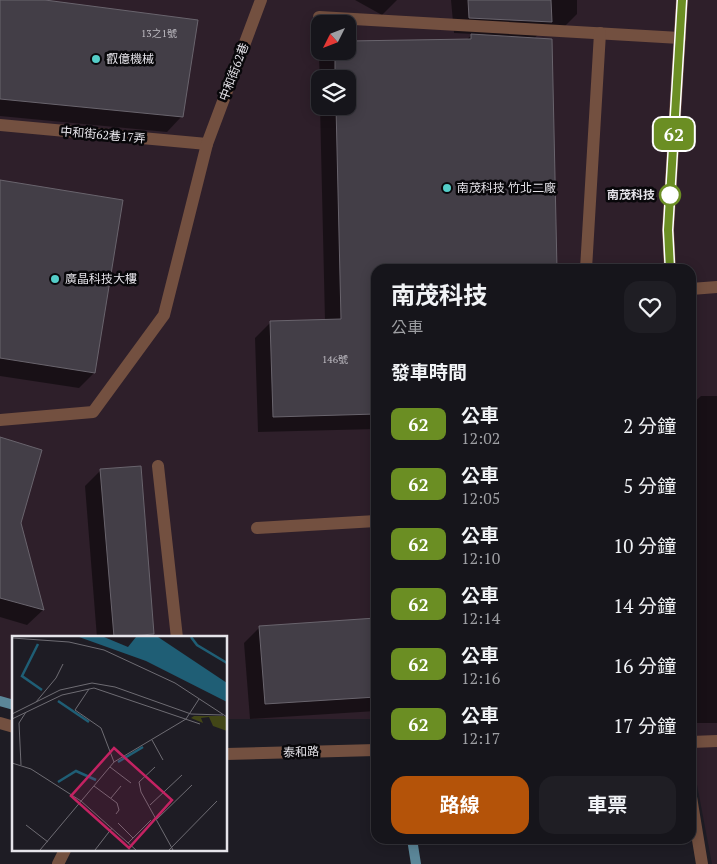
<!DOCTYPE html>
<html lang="zh-TW">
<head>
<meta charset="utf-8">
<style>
	:root { --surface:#16151b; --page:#1f1e24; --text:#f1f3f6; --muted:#9e9fa3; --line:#35343a; --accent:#b45309 }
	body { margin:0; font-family:"PT Serif","Noto Sans TC",serif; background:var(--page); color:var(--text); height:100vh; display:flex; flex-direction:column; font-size:19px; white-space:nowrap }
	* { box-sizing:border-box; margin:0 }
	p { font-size:16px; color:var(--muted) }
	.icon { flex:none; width:28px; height:28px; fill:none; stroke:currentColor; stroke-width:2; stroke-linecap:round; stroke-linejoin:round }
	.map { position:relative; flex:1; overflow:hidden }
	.sheet { position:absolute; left:371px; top:264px; width:325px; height:580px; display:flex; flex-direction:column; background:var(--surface); border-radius:15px; box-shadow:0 2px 12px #0003,0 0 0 1px var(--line) }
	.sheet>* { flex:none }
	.badge { padding:0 10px; border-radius:8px; font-size:18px; line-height:32px }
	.needle { width:32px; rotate:228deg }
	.buttons { position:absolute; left:311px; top:15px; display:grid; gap:10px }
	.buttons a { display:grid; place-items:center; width:45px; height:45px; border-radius:10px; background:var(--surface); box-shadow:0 2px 12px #0003,0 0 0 1px var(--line); font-size:25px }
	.map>.badge { position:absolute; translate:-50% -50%; box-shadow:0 0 0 2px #fff }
	h2 { padding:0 20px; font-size:19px; line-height:45px }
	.round { display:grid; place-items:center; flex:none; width:52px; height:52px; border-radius:15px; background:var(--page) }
	.summary { display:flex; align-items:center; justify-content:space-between; height:85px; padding:0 20px }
	h1 { font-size:24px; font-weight:700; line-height:38px }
	.primary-button { display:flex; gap:10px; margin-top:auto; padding:10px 20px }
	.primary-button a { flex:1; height:58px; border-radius:15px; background:var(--accent); color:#fff; font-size:20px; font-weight:700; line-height:58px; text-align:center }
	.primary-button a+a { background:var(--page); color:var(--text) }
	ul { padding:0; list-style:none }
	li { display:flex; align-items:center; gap:15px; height:60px; padding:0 20px }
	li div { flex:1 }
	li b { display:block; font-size:19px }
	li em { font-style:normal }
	li .badge { min-width:55px; font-weight:700; text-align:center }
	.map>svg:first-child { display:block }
	.industrial { fill:#2e1f2a; fill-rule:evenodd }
	.shadow { fill:#0007 }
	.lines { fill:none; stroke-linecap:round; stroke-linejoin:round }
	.stream { stroke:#5b8698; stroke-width:10 }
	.building { fill:#433e47; stroke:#69646d }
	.minor { stroke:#735040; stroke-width:12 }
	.line-casing { stroke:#fff; stroke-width:11 }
	.line { stroke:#6b8e23; stroke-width:8 }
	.poi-dot { fill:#54cdc8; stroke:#08070a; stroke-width:2 }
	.stop-dot { fill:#fff; stroke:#6b8e23; stroke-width:2.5 }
	.labels { text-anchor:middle; stroke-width:5; stroke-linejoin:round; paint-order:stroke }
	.number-label { font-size:10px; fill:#bdbac1 }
	.poi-label { font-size:12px; fill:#e6e4ea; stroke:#08070a; text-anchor:start }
	.street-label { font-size:12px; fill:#e6e4ea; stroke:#08070a }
	.stop-label { font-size:12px; font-weight:bold; fill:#e6e4ea; stroke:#08070a; text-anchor:end }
	.inset-river { fill:none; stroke:#1f5e75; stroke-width:2.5 }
	.inset-road { fill:none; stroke:#6e6c73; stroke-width:1 }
	.view { fill:#c42262; fill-opacity:0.15; stroke:#c42262; stroke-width:2.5 }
	.inset-edge { fill:none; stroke:#e6e4ea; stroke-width:2.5 }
</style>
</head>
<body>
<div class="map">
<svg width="717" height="864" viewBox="0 0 717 864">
	<rect width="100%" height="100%" fill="#1e1c24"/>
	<path class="industrial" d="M0 0H717V864H712L691 753V269H376V719H226V638H14V700L0 697ZM320 24H348V51H320ZM320 79H348V106H320Z"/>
	<g class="shadow">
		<path d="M0 0H36L182 116 167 132 0 116Z"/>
		<path d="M355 0H397L382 15Z"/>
		<path d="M451 0H577V14L561 30 541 31 534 39 376 269V429L258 432 255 338 271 322 325 321 320 106H348V79H320V84L319 58 327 51H348V43L466 40 473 34 454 33Z"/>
		<path d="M0 181 94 373 79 388 0 376Z"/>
		<path d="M701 396H717V723H693L691 664V405Z"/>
		<path d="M0 439 20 523 43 610 27 625 0 617Z"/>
		<path d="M139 467 153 638H97L85 486 101 470Z"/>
		<path d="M376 620V711L250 719 244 643 260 627Z"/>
	</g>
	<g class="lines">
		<g class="stream">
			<path d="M0 701 14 705"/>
			<path d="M412 839 416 864"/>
		</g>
	</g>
	<g class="building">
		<path d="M0 0H45L198 20 183 117 0 99Z"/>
		<path d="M468 0H551L552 22 469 18Z"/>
		<path d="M471 34 552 39 557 269H376V414L273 417 270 321 341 319 336 106H348V79H335V51H348V41L471 39Z"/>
		<path d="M0 180 123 200 95 373 0 358Z"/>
		<path d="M0 437 42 450 21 523 44 610 0 598Z"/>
		<path d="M141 466 154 634 114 637 100 469Z"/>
		<path d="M376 618V697L265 704 259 626Z"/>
	</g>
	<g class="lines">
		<g class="minor">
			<path d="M319 17 680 38"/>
			<path d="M0 125 207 144"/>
			<path d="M586 269 600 33"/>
			<path d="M670 269 668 230 682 0"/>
			<path d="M691 289 717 287"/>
			<path d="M0 420 93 412 164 315 207 144 261 0"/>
			<path d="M158 466 177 638"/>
			<path d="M257 528 376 521"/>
			<path d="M0 723 14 727"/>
			<path d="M691 742 717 741"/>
			<path d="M226 754 376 750"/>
			<path d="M691 797 702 864"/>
			<path d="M58 864 65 850"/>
		</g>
	</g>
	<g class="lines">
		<g class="line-casing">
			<path id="line" d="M670 269 668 230 682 0"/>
		</g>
		<use href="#line" class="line"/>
	</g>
	<g class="poi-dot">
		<circle cx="96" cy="59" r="5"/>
		<circle cx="447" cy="188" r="5"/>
		<circle cx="55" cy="279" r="5"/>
	</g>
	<circle class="stop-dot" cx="670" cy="195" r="10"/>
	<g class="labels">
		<g class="number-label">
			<text x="159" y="37">13之1號</text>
			<text x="335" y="363">146號</text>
		</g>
		<g class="poi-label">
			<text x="106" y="63">叡億機械</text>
			<text x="457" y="192">南茂科技 竹北二廠</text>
			<text x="65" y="283">廣晶科技大樓</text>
		</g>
		<g class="street-label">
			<text transform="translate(234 72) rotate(-69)" y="4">中和街62巷</text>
			<text transform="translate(103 135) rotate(5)" y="4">中和街62巷17弄</text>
			<text transform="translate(301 752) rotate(-2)" y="4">泰和路</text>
		</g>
		<g class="stop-label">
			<text x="655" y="199">南茂科技</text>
		</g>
	</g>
	<g transform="translate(12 636)">
		<rect width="215" height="215" fill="#1e1c24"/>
		<path d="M182 80H212L215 82V95L201 90 197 81 189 82 191 87 179 82Z" fill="#424617"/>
		<path d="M67 1H92L116 11 124 1H146L215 47V66L134 25Z" fill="#1f5e75"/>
		<path class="inset-river" d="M179 1 185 9 215 27M26 8 10 40 30 54M46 65 77 86M106 126 131 111M46 146 64 135 84 144"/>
		<path class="inset-road" d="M0 2 57 6 92 14 163 47 215 81M77 53 63 74 89 92 102 126M24 66 44 42 51 28M0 78 48 54 80 47 103 51 179 78 211 79M0 83 50 59 82 52 188 88M140 104 151 124M0 127 19 133 69 165 124 214M9 129 7 87 14 76M98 131 119 147M143 131 127 146 129 156 161 214M82 150 105 167 107 174 104 178M99 162 109 150M138 169 170 139M145 183 180 149M106 187 121 202M14 189 36 206M116 207 139 184M28 214 102 126 174 83 187 63M83 214 100 192M157 214 205 165"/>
		<path class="view" d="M102 112 160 164 117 212 59 160Z"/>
		<rect width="215" height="215" class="inset-edge"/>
	</g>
</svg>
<div class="buttons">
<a><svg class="needle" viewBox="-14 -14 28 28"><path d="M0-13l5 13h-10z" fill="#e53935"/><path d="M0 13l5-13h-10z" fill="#9e9fa3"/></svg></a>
<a><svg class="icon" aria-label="layers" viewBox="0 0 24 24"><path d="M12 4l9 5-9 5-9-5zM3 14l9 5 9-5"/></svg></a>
</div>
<b class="badge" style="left:674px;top:134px;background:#6b8e23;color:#fff">62</b>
<section class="sheet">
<div class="summary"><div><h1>南茂科技</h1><p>公車</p></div><a class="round"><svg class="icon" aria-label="heart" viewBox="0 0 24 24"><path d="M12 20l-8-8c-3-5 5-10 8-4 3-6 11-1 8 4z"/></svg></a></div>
<h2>發車時間</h2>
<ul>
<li><span class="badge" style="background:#6b8e23;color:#fff">62</span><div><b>公車</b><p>12:02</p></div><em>2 分鐘</em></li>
<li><span class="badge" style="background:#6b8e23;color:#fff">62</span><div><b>公車</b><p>12:05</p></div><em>5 分鐘</em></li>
<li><span class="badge" style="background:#6b8e23;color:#fff">62</span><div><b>公車</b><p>12:10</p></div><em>10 分鐘</em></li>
<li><span class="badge" style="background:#6b8e23;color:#fff">62</span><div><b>公車</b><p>12:14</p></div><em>14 分鐘</em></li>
<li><span class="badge" style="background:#6b8e23;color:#fff">62</span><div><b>公車</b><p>12:16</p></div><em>16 分鐘</em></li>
<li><span class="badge" style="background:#6b8e23;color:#fff">62</span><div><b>公車</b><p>12:17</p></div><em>17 分鐘</em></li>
</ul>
<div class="primary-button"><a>路線</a><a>車票</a></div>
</section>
</div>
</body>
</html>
